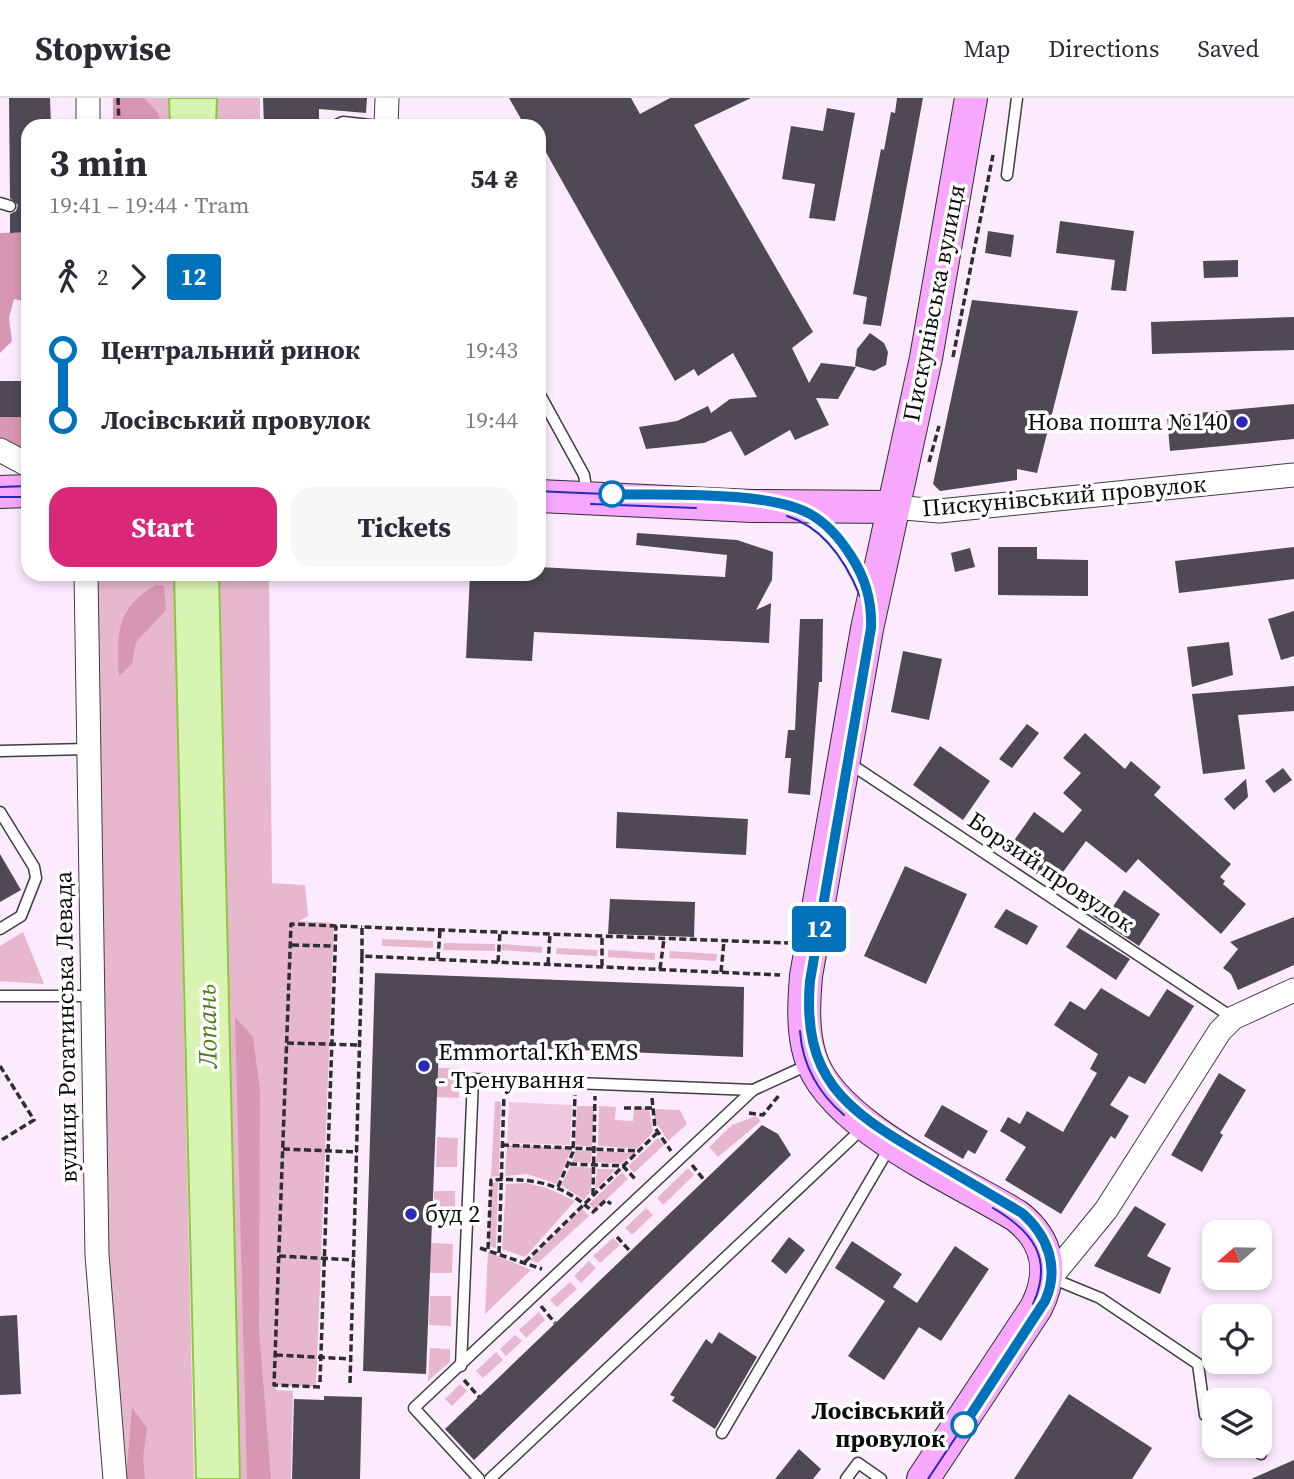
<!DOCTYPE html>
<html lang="en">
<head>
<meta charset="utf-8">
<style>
	:root { --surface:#fff; --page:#f7f7f7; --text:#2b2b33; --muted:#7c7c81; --line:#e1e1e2; --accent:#db2777 }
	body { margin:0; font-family:"Source Serif 4",serif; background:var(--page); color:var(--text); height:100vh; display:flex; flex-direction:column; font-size:26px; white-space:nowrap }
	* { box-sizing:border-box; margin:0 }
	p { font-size:23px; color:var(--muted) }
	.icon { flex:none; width:38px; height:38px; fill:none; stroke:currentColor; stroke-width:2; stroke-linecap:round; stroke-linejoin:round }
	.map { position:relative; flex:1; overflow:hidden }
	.panel { position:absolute; left:21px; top:21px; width:525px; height:462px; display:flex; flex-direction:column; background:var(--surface); border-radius:21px; box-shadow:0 4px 10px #0003 }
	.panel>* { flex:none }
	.badge { padding:0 14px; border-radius:5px; font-size:24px; line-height:46px }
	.needle { width:46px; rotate:250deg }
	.controls { position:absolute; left:1202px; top:1122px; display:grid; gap:14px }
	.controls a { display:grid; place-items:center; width:70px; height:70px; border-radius:14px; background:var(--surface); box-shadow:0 4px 10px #0003; font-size:35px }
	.map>.badge { position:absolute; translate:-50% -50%; box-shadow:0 0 0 4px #fff }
	.legs { display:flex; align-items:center; gap:10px; height:77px; padding:0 28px; font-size:23px }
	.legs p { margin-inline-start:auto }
	.overview { display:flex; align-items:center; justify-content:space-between; height:119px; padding:0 28px }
	h1 { font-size:38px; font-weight:700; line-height:52px }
	.primary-button { display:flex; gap:14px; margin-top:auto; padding:14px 28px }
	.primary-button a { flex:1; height:80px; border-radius:21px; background:var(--accent); color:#fff; font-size:28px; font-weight:700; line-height:80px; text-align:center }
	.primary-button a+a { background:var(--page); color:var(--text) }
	ul { padding:0 28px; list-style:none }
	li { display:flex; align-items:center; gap:24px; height:70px; font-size:26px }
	li i { display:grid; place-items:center; width:10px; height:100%; margin:0 9px; background:currentColor }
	li i::after { content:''; width:18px; height:18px; margin:-9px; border:5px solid; border-radius:50%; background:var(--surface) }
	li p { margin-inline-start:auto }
	li:first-child i { background:linear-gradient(#0000 50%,currentColor 0) }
	li:last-child i { background:linear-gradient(currentColor 50%,#0000 0) }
	header { display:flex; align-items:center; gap:42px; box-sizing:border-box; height:98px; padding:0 35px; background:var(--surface); border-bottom:2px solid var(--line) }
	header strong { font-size:33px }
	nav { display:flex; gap:38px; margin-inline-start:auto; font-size:24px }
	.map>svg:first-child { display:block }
	.green { fill:#e7b7ce }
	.forest { fill:#d796b1 }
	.pitch { fill:#efc8e0 }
	.water { fill:#d8f4b2; stroke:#8ac93b; stroke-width:2 }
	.building { fill:#4e4954 }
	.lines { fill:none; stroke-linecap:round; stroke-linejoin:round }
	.lane-casing { stroke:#3f3f3f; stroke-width:13 }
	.street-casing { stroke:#3f3f3f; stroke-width:25 }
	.secondary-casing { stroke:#2e2e2e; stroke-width:34 }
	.path { stroke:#2e2e2e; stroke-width:3.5; stroke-dasharray:7 3.5; stroke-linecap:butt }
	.lane { stroke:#fff; stroke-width:10 }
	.street { stroke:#fff; stroke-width:23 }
	.secondary { stroke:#f7a8fc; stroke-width:32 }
	.tram { stroke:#2929b7; stroke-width:2 }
	.line-1-casing { stroke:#fff; stroke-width:16 }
	.line-1 { stroke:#0072bc; stroke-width:10 }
	.poi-dot { fill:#2929b7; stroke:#fff; stroke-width:2.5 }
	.stop-1-dot { fill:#fff; stroke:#0072bc; stroke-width:3.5 }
	.labels { text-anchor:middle; stroke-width:7; stroke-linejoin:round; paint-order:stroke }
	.street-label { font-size:24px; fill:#0c0c0c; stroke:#fff }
	.poi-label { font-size:24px; fill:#0c0c0c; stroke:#fff; text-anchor:start }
	.stop-label { font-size:24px; font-weight:bold; fill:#0c0c0c; stroke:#fff; text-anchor:end }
	.water-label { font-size:26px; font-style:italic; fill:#4d7e18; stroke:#fff }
</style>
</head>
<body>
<header>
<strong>Stopwise</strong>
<nav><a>Map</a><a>Directions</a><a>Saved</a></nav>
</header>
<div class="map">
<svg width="1294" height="1381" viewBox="0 0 1294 1381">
	<rect width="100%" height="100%" fill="#fcebfe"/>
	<g class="green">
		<path d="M113 0H169L170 28H113Z"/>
		<path d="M217 0H260V28H216Z"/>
		<path d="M91 476H174L194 1381H120L107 1214Z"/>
		<path d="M219 476H269L272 785 305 787 308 818 299 823 334 825 316 1289 275 1287 276 1292 293 1293 291 1381H239Z"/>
		<path d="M23 834 44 886 0 883V848Z"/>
		<path d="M382 841 433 843V850L382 848Z"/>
		<path d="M444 845 495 846V853L443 852Z"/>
		<path d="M502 846 542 849V855L501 852Z"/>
		<path d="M557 850 598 852 597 858 556 856Z"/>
		<path d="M608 852 655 855V862L608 859Z"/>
		<path d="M670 853 717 856 716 863 669 860Z"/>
		<path d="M438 970H459V1000L437 999Z"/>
		<path d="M495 1003 501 1004 499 1078 491 1079Z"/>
		<path d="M577 1008H594L592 1049 575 1047Z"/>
		<path d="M599 1008 616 1009 615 1022 633 1023 634 1010H649L653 1034 637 1051 598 1048Z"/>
		<path d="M655 1011 680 1012 687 1026 668 1043 654 1021Z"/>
		<path d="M756 1018 761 1023 718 1059 709 1049 732 1027Z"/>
		<path d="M437 1039 458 1040 457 1069H436Z"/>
		<path d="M658 1040 664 1047 634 1075 628 1068Z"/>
		<path d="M507 1047 572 1050 557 1086 527 1076 505 1078Z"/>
		<path d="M576 1052 592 1053 591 1065 572 1064Z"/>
		<path d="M597 1053 634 1055 621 1066 596 1064Z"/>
		<path d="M571 1068 592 1070 591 1093 584 1102 561 1087Z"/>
		<path d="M688 1070 694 1077 663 1107 657 1100Z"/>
		<path d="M597 1071H616L595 1092Z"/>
		<path d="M622 1074 628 1081 595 1112 589 1106Z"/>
		<path d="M498 1084 496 1150 488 1148 491 1085Z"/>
		<path d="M526 1085 547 1090 575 1103 525 1159 502 1151 506 1086Z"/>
		<path d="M434 1093H455V1123L433 1122Z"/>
		<path d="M646 1110 653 1117 632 1137 625 1130Z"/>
		<path d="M582 1111 589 1118 538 1165 530 1162Z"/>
		<path d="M613 1140 620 1147 600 1165 593 1158Z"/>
		<path d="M431 1145 453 1146 452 1175H430Z"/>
		<path d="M488 1154 531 1172 485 1216Z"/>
		<path d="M589 1163 596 1170 581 1185 574 1178Z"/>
		<path d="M570 1184 577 1191 557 1209 550 1202Z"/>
		<path d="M430 1198H451V1228L429 1227Z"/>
		<path d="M539 1214 545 1222 526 1240 519 1232Z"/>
		<path d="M515 1237 522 1243 506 1258 500 1251Z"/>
		<path d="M430 1250 450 1251V1264L428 1283Z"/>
		<path d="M496 1254 503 1262 483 1280 476 1273Z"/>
		<path d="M460 1286 467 1293 452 1308 445 1301Z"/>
	</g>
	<g class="forest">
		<path d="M113 0H144L158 15 161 28H113Z"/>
		<path d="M28 134V218L25 203 14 201 9 220 12 243 0 255V135Z"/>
		<path d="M0 319H28V352L0 342Z"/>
		<path d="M156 487 164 488 166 512 136 544 132 566 119 578C117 535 115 511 156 487Z"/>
		<path d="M235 919 253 939 260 993 259 1232 271 1381H247Z"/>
		<path d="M132 1310 147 1330 143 1360 145 1381H126Z"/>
	</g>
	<path class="pitch" d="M509 1004 572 1007 570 1047 507 1045Z"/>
	<g class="water">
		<path d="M169 0H217L216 28H170Z"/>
		<path d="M174 476H219L240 1381H196Z"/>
	</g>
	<g class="building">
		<path d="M9 0H50L51 28H28V134L10 135V116L16 113 18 107 10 100Z"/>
		<path d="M263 0H367L366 15 319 11V28H264Z"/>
		<path d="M509 0H631L640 16 670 0H751L694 27 813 234 792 250 809 285 821 265 856 269 838 301 816 300 829 327 795 342 790 332 745 358 731 333 704 345 646 351 639 329 677 323 708 308 711 315 730 301 757 299 733 255 698 278 694 271 675 283 553 67 539 41V28H525Z"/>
		<path d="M897 0H923L881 228 863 226 867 199 853 196 881 51 884 52 891 14 895 15Z"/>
		<path d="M827 10 855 15 835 123 809 120 815 86 782 81 791 28 823 33Z"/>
		<path d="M1060 123 1134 133 1126 193 1111 192 1115 162 1056 155Z"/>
		<path d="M988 133 1014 137 1011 159 985 155Z"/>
		<path d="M1238 162V179L1204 180 1203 163Z"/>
		<path d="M972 202 1078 213 1037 375 1017 371V382L940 393 933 386Z"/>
		<path d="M1294 219V252L1152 256 1151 224Z"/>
		<path d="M870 235 884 245 888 254 886 267 874 273 855 268 857 251Z"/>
		<rect x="0" y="283" width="28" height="36"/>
		<path d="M1294 306V341L1170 353 1167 318Z"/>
		<path d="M637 435 737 442 773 454 772 482 756 512 771 505 769 545 534 534 532 563 466 560 470 476H539V469L725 479 727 457 636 447Z"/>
		<path d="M998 449H1037V461L1088 462V498L998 497Z"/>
		<path d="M1294 449V481L1179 495 1175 463Z"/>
		<path d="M970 450 975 469 955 474 951 455Z"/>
		<path d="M1294 513V558L1281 562 1268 521Z"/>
		<path d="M800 521H823L822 584H819L810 697 788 695 791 660H785L788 632H795Z"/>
		<path d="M1229 544 1233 577 1192 589 1187 549Z"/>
		<path d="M903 553 942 561 929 622 891 614Z"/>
		<path d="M1294 588V613L1238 617 1245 671 1203 676 1192 596Z"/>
		<path d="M1027 626 1039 635 1012 670 999 661Z"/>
		<path d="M1085 635 1125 671 1131 663 1161 689 1154 697 1231 766 1220 779 1225 783 1223 786 1246 806 1221 836 1138 761 1126 775 1086 743 1063 774 1058 770 1048 784 1006 754 1034 714 1063 735 1082 712 1063 695 1081 675 1063 660Z"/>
		<path d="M940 648 990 683 963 722 913 687Z"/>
		<path d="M1283 670 1292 682 1274 695 1265 683Z"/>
		<path d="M1246 681 1248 699 1234 712 1224 701Z"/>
		<path d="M617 714 748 721 746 757 616 750Z"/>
		<path d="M0 756 21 792 0 804Z"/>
		<path d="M905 768 967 796 926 886 864 858Z"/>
		<path d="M1124 792 1160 816 1139 848 1093 818 1102 804 1112 810Z"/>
		<path d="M610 801 695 804 694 839 608 836Z"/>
		<path d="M1006 811 1038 828 1027 847 994 829Z"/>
		<path d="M1294 819V867L1238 892 1231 876 1223 870 1238 851 1230 844Z"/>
		<path d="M1079 830 1130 861 1116 882 1066 849Z"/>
		<path d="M375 875 744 889 743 959 439 946 426 1276 363 1273Z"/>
		<path d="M1101 890 1149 919 1167 891 1194 908 1145 986 1129 978 1110 1007 1129 1018 1115 1041 1111 1038 1061 1116 1005 1082 1026 1049 1000 1033 1008 1019 1020 1026 1027 1013 1063 1034 1097 975 1090 971 1098 956 1054 927 1070 903 1085 912Z"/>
		<path d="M1219 975 1246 992 1220 1035 1223 1037 1202 1074 1171 1057Z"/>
		<path d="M942 1007 988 1033 975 1056 968 1052 963 1061 924 1038Z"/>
		<path d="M762 1027 778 1036 791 1057 474 1362 445 1331Z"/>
		<path d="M1135 1108 1166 1126 1147 1158 1171 1170 1160 1196 1094 1168Z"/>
		<path d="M789 1139 805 1152 786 1176 771 1163Z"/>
		<path d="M852 1143 902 1176 893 1189 917 1205 955 1148 989 1171 941 1243 919 1229 884 1282 848 1258 885 1203 835 1170Z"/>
		<path d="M17 1217 21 1296 0 1297V1218Z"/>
		<path d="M719 1234 757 1259 715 1331 672 1303 675 1299 670 1297 706 1241 712 1246Z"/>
		<path d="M1069 1296 1152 1350 1132 1381H1014Z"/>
		<path d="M324 1298 362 1299 360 1381H292L294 1301 324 1302Z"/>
		<path d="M799 1351 821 1371 813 1381H775Z"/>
		<path d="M1294 1362V1381H1251Z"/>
	</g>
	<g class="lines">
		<g class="lane-casing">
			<g id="lane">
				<path d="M334 28 343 24 379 28"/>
				<path d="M1007 77 1017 0"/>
				<path d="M0 105 10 108"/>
				<path d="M539 295 584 377 587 396"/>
				<path d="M0 653 87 651"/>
				<path d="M846 669 858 671 1233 920"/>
				<path d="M0 714 34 769 36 780 21 818 0 831"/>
				<path d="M0 898H91"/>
				<path d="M1049 1179 1100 1200 1198 1266 1205 1317 1214 1323"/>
				<path d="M461 1268 473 981 753 992"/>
				<path d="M722 1335 891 1047"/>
				<path d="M1248 1348 1261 1356"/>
				<path d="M479 1381 414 1310 753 992 810 966"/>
				<path d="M490 1381 865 1028"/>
				<path d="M846 1381 858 1365 881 1381"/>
			</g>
		</g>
		<g class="street-casing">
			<g id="street">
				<path d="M88 28V0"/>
				<path d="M386 28 387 0"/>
				<path d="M0 352 28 367"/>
				<path d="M893 409 939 413 1294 377"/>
				<path d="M86 476 97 1157 115 1381"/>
				<path d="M1047 1184 1106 1112 1220 933 1233 920 1294 892"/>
			</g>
		</g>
		<g class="secondary-casing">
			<g id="secondary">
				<path d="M0 394 28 393"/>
				<path d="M539 398 752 408 893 409"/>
				<path d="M923 1381 1036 1210C1054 1175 1049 1143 1017 1118 957 1081 830 1027 810 958 802 932 804 904 806 878L867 531 926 260 971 0"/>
			</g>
		</g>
		<g class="path">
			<path d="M118 0 119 28"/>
			<path d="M953 259 993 57"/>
			<path d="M929 364 939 328"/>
			<path d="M292 847 335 848"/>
			<path d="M362 858V829L788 845"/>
			<path d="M438 861 440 832"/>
			<path d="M498 864 500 834"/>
			<path d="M548 866 550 836"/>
			<path d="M602 868V838"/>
			<path d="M660 871 664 841"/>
			<path d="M721 874 724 843"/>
			<path d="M287 945 360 947"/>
			<path d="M0 968 34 1022 0 1043"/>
			<path d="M652 1000 655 1030 671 1053"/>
			<path d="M624 1010H652"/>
			<path d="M749 1015 763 1017 780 996"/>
			<path d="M502 1047 638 1053"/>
			<path d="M283 1051 357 1054"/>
			<path d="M570 1066 623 1068 636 1082"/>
			<path d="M692 1067 704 1082"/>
			<path d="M558 1089 573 1054 575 997"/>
			<path d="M593 1097 595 998"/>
			<path d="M617 1139 630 1153"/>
			<path d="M480 1150 542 1171"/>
			<path d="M488 1151 491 1082C532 1080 561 1084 593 1114L606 1102 611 1106"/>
			<path d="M499 1155 504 996"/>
			<path d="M279 1158 354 1162"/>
			<path d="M525 1164 657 1035"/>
			<path d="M541 1208 555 1225"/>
			<path d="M276 1257 351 1261"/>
			<path d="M464 1282 479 1299"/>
			<path d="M320 1284 336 828"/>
			<path d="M350 1285 362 858 780 877"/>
			<path d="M320 1289 274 1287 291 826 362 829"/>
		</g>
		<use href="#lane" class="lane"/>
		<use href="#street" class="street"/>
		<use href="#secondary" class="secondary"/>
		<g class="tram">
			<path d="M0 389 28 388"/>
			<path d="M539 393C589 396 639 397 690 399 728 401 776 397 811 417 850 439 873 487 871 530L810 883 813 950 829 985 855 1014 1029 1121C1054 1149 1058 1180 1040 1212L928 1381"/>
			<path d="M0 399H28"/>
			<path d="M591 406 696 410"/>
			<path d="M787 418C823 429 846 464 860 498"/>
			<path d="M800 933C802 967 819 996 844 1017"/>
			<path d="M993 1110C1032 1133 1054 1160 1033 1206"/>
		</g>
	</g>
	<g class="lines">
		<g class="line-1-casing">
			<path id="line-1" d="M612 396C664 398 767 392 810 416 828 426 841 442 851 458 866 481 872 503 871 530L810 883C802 979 844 1011 920 1055 954 1075 988 1095 1022 1115 1048 1138 1060 1170 1045 1203L964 1327"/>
		</g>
		<use href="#line-1" class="line-1"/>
	</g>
	<g class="poi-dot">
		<circle cx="1242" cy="324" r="7"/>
		<circle cx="424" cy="968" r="7"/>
		<circle cx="411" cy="1116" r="7"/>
	</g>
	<g class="stop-1-dot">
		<circle cx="612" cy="396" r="12"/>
		<circle cx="964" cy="1327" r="12"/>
	</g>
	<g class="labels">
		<g class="street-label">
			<text transform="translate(934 205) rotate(-79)" y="8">Пискунівська вулиця</text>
			<text transform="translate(1064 398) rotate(-5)" y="8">Пискунівський провулок</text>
			<text transform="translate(1051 774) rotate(34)" y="8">Борзий провулок</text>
			<text transform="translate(66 929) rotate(-91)" y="8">вулиця Рогатинська Левада</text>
		</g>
		<g class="poi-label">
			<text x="1228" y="332" text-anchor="end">Нова пошта №140</text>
			<text x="438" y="962">Emmortal.Kh EMS<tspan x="438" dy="28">- Тренування</tspan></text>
			<text x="425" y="1124">буд 2</text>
		</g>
		<g class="stop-label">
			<text x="945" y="1321">Лосівський<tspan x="945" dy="28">провулок</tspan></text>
		</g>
		<g class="water-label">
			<text transform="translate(207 928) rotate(-91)" y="9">Лопань</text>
		</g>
	</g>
</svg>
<div class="controls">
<a><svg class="needle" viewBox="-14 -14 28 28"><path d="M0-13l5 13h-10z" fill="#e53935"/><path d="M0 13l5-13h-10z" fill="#7c7c81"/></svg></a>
<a><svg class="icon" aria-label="locate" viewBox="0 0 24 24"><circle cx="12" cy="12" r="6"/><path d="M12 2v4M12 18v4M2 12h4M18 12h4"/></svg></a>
<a><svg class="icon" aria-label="layers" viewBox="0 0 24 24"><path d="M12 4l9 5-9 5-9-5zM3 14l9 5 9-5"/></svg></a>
</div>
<b class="badge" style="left:819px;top:831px;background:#0072bc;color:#fff">12</b>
<section class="panel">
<div class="overview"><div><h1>3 min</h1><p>19:41 – 19:44 · Tram</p></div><b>54 ₴</b></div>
<div class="legs"><svg class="icon" aria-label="walk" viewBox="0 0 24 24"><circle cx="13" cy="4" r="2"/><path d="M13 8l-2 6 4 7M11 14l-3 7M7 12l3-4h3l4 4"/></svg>2<svg class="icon" aria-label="forward" viewBox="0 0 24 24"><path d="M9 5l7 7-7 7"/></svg><b class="badge" style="background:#0072bc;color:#fff">12</b></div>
<ul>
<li><i style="color:#0072bc"></i><b>Центральний ринок</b><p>19:43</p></li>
<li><i style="color:#0072bc"></i><b>Лосівський провулок</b><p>19:44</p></li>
</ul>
<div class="primary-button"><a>Start</a><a>Tickets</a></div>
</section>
</div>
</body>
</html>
